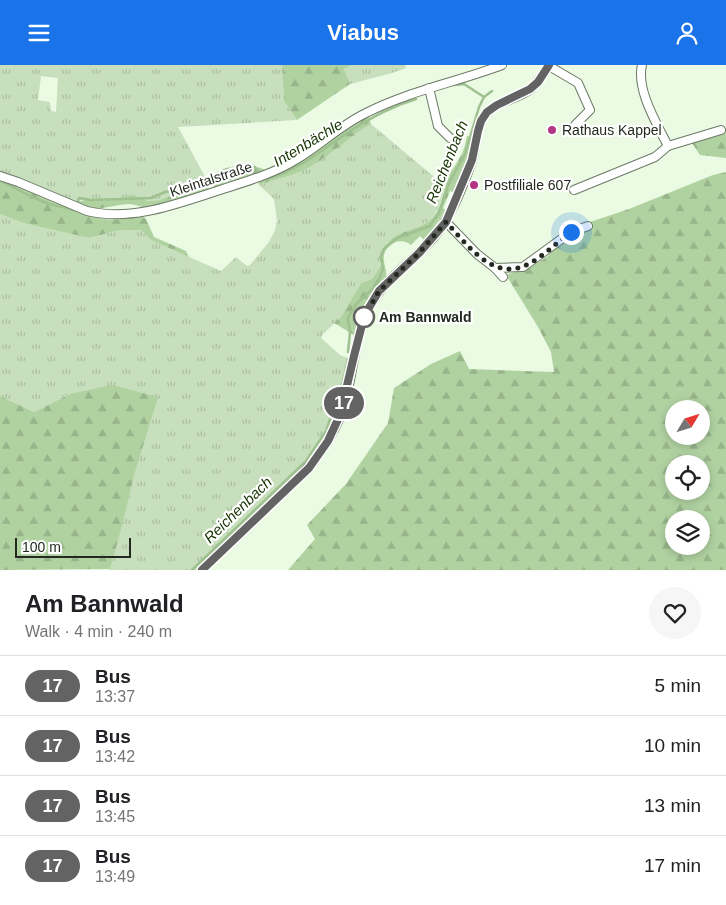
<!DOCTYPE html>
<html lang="en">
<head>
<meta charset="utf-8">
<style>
	:root { --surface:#fff; --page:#f6f6f6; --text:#202124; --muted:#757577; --line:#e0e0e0; --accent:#1a73e8 }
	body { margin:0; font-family:Helvetica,sans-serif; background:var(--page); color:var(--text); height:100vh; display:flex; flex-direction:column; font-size:19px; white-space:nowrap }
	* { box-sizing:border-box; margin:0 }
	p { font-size:16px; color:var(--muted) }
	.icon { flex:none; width:28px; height:28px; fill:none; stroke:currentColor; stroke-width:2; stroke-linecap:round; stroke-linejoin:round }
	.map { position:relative; height:505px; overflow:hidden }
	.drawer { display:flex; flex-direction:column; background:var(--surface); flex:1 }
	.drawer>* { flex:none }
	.badge { padding:0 10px; border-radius:16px; font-size:18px; line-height:32px }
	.needle { width:32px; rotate:52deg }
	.tools { position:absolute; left:665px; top:335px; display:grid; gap:10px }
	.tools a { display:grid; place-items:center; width:45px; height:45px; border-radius:50%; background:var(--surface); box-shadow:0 2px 8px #0003; font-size:25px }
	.scale { position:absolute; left:15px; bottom:12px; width:116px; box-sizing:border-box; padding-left:5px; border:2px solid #232920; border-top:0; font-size:14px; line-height:18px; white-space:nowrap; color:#232920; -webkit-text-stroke:4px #fff; paint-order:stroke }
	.you { position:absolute; width:25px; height:25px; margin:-12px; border:4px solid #fff; border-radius:50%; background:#1a73e8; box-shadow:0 0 0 8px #1a73e833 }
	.map>.badge { position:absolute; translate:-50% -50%; box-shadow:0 0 0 2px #fff }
	.round { display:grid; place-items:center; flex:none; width:52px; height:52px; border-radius:26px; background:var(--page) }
	.overview { display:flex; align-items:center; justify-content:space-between; height:85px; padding:0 25px }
	h1 { font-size:24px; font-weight:700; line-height:38px }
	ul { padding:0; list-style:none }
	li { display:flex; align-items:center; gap:15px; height:60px; padding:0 25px; border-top:1px solid var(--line) }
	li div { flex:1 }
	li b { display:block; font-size:19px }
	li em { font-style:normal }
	li .badge { min-width:55px; font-weight:700; text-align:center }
	header { display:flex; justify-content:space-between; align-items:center; height:65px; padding:0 25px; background:var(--accent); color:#fff; font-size:22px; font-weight:700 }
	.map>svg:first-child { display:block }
	.grass { fill:url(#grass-tufts); fill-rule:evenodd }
	.forest { fill:url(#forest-firs); fill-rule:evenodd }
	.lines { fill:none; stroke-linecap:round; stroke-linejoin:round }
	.stream { stroke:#9fc190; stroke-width:2.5 }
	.minor-casing { stroke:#6b7965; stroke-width:10 }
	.minor { stroke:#fff; stroke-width:8 }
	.line-casing { stroke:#fff; stroke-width:11 }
	.line { stroke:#646363; stroke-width:8 }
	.walk { stroke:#232920; stroke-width:5; stroke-dasharray:0 9 }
	.poi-dot { fill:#b33584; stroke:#fff; stroke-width:2 }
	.stop-dot { fill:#fff; stroke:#646363; stroke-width:2.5 }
	.labels { text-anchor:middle; stroke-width:4.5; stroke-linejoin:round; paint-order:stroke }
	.poi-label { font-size:14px; fill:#232920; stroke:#fff; text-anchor:start }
	.street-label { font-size:14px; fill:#232920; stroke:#fff }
	.stop-label { font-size:14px; font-weight:bold; fill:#232920; stroke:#fff; text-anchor:start }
	.water-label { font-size:15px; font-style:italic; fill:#173603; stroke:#fff }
</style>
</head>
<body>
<header><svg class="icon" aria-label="menu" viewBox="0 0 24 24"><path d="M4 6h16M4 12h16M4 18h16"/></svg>Viabus<svg class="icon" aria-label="person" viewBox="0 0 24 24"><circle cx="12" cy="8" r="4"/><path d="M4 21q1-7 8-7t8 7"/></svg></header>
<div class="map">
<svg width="726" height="505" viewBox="0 0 726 505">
	<defs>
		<pattern id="grass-tufts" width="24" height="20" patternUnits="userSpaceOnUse" patternTransform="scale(1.25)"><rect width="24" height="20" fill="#c7dfbc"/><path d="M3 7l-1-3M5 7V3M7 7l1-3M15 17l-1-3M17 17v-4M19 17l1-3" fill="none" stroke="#abbfa1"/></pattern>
		<pattern id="forest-firs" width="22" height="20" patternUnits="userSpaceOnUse" patternTransform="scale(1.25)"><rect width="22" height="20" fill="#b0d2a1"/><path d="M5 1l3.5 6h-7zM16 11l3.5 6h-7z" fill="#97b48a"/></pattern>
	</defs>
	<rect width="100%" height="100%" fill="#eafae3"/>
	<g class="grass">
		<path d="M0 0H282L284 36 297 55 178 62 209 119 159 135 148 136 138 132H119L107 135H79L76 137 73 144 17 119 0 114ZM41 11 58 13 56 47 51 46 50 37 38 35Z"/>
		<path d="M352 0H405L406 3 392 8 350 19 344 4Z"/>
		<path d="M371 59 445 121C442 131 440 142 434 150 425 162 400 168 386 178L382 199 372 214 361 218 341 252 323 269 321 273 340 290 349 294 342 332 331 362 305 400 197 505H109L124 454 135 407 70 329 34 347 0 331V149L23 158 89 173 120 165H141L151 175 221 206 236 192 247 201 250 200 269 177 275 165 277 156 274 134 259 120C282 113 304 106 324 93 340 82 353 68 371 59Z"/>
	</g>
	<g class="forest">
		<path d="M282 0H352L344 4 350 19 297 55 284 36Z"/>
		<path d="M368 50 371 59C349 71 332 90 311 101 295 110 277 114 259 120L258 115 299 96Z"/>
		<path d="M723 65H726V93L700 90 692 78Z"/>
		<path d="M467 71 472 72 468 94 455 128 450 126 443 143 446 145 436 160 424 175 420 171 411 180C401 172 387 178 384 190 382 199 390 208 384 216 380 222 374 226 370 231 361 242 358 256 354 270L334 258 341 252 361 218 372 214 382 199 379 192C389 163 415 170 433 152 442 142 443 125 448 113 452 103 460 95 463 86 465 81 466 76 467 71Z"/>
		<path d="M237 101 241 106C249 103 257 100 265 105L255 110 215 124 210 113C216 105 227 102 237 101Z"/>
		<path d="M726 107V505H288L315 474 307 460 346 419 388 358 394 323 431 299 460 286 469 304 554 307 551 287 538 262 506 210 533 201 548 191 562 177 587 158 629 144 713 110ZM674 344H701V371H674ZM674 399H701V426H674ZM674 454H701V481H674Z"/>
		<path d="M0 114C35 125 68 148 104 154 117 156 130 152 143 152L146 154 154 172 186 186 189 192 151 175 141 165H120L89 173 23 158 0 149Z"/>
		<path d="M209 119V125C189 132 169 142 148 143 142 143 136 139 129 139 105 141 100 148 76 137L89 134 107 135 133 130 148 136 159 135Z"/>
		<path d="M112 320 158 332 135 407 124 454 110 504 0 505V331L34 347 70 329Z"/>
	</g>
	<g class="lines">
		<g class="stream">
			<path d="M453 20 464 19 484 32"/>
			<path d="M265 113 266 114C296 107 322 85 347 68 368 54 393 41 416 34"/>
			<path d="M0 115 28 130 49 139 75 145 79 133 91 135 151 133 165 127 203 120"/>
			<path d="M213 117 255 102 261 109"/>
			<path d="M348 287 350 268 348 253 356 239 377 220 383 204 381 191 384 184 397 173 430 161 439 148 449 118 465 89 479 42 484 32 492 26"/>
			<path d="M192 505 306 396 326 366 343 317 348 294"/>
		</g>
		<g class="minor-casing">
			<g id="minor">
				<path d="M642 0C636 25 657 59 668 81"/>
				<path d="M549 1 578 18 590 45 575 60"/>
				<path d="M429 23 438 61 450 73"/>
				<path d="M0 111 18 117 87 146C133 157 179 138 223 124 248 116 275 108 297 94 320 80 341 60 366 48 409 26 457 17 502 0"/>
				<path d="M574 125 655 92 668 81 721 65"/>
				<path d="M446 157 477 189 495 203 503 212"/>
				<path d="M495 203 523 202 571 167 588 161"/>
				<path d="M202 505C225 482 249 460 273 437 301 411 325 389 340 352 354 317 352 277 369 243 387 208 427 189 446 155 457 137 465 116 472 96 476 83 475 68 481 56 491 36 515 36 531 24 538 17 544 8 549 0"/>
			</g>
		</g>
		<use href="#minor" class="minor"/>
	</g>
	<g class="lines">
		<g class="line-casing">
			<path id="line" d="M202 505 309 403 328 376 340 350 354 291 364 252 370 241 379 226 419 188 446 157 472 95 478 66 481 56 487 47 497 40 530 24 538 17 549 0"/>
		</g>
		<use href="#line" class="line"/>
		<path class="walk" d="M364 252 379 226 419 188 446 157C465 177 491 215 524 201 541 194 556 178 571 167"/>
	</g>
	<g class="poi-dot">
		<circle cx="552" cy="65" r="5"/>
		<circle cx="474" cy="120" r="5"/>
	</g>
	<circle class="stop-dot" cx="364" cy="252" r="10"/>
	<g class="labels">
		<g class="poi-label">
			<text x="562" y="70">Rathaus Kappel</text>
			<text x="484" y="125">Postfiliale 607</text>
		</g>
		<g class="street-label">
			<text transform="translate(211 114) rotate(-18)" y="5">Kleintalstraße</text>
		</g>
		<g class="stop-label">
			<text x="379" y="257">Am Bannwald</text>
		</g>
		<g class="water-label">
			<text transform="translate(308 78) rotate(-31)" y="5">Intenbächle</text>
			<text transform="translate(447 97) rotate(-68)" y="5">Reichenbach</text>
			<text transform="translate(238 445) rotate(-44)" y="5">Reichenbach</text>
		</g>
	</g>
</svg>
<div class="tools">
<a><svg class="needle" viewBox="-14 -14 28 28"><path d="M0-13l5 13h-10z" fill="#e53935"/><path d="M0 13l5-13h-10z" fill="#757577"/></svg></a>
<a><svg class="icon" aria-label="locate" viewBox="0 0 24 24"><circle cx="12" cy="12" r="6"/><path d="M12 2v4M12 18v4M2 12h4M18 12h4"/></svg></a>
<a><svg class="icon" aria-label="layers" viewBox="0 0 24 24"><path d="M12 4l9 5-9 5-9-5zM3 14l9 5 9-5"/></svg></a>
</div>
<div class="scale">100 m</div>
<div class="you" style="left:571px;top:167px"></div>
<b class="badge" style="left:344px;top:338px;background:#646363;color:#fff">17</b>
</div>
<section class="drawer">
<div class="overview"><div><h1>Am Bannwald</h1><p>Walk · 4 min · 240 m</p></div><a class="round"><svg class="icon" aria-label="heart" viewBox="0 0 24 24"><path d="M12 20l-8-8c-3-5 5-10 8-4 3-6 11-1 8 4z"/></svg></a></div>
<ul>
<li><span class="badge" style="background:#646363;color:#fff">17</span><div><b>Bus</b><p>13:37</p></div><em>5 min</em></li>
<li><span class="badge" style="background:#646363;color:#fff">17</span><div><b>Bus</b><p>13:42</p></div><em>10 min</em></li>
<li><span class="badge" style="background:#646363;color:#fff">17</span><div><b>Bus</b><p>13:45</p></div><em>13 min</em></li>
<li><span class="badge" style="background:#646363;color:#fff">17</span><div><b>Bus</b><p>13:49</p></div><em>17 min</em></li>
</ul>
</section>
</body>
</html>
